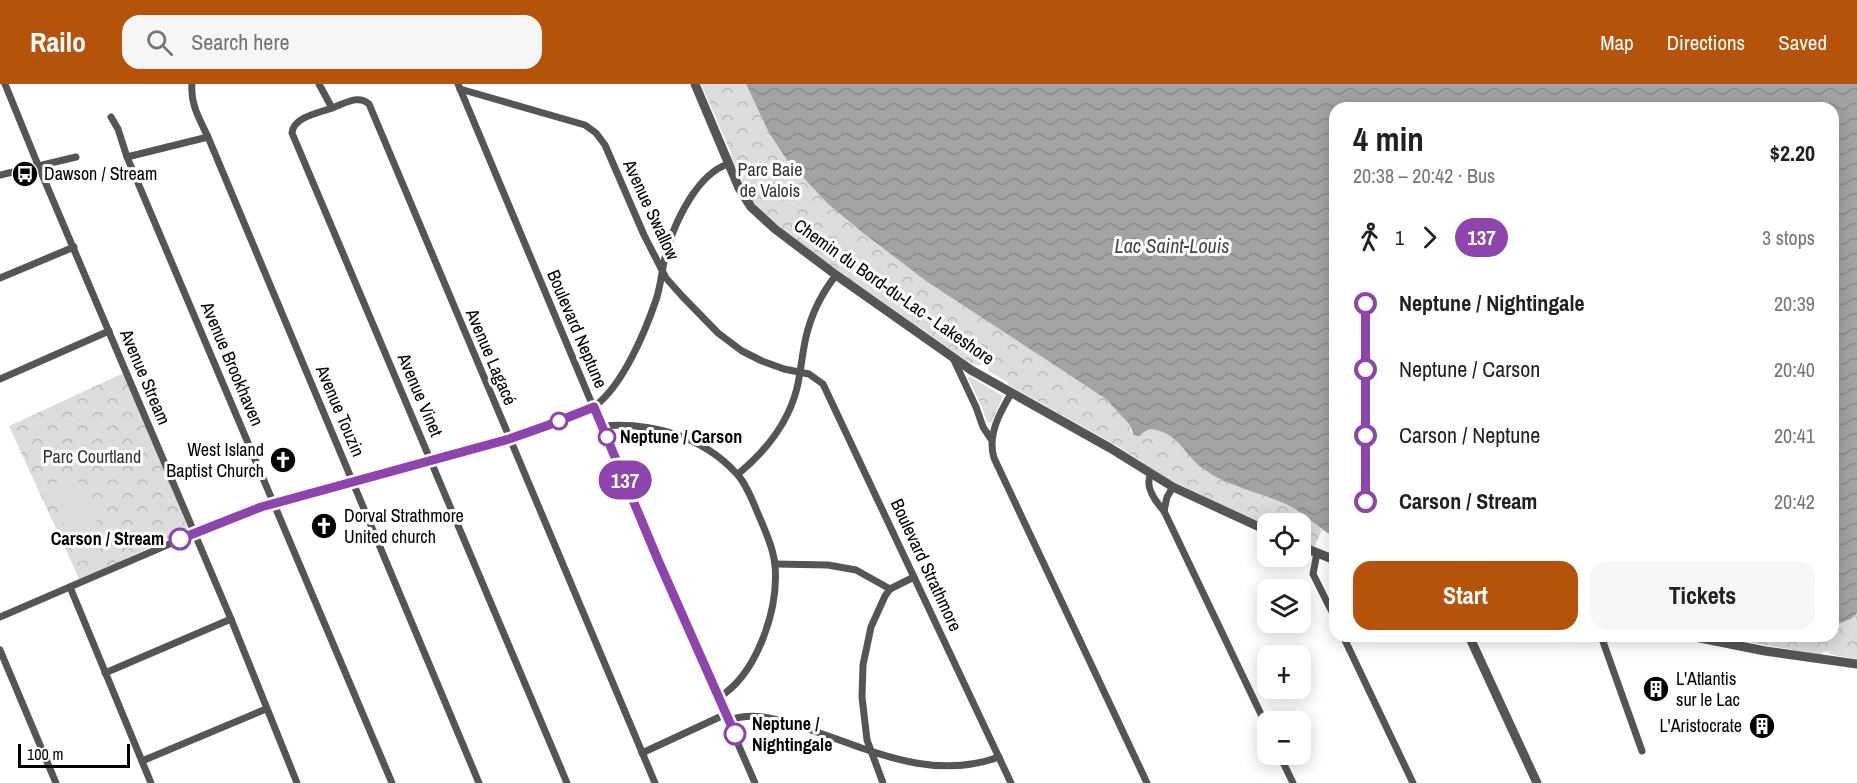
<!DOCTYPE html>
<html lang="en">
<head>
<meta charset="utf-8">
<style>
	:root { --surface:#fff; --page:#f6f6f6; --text:#202124; --muted:#757577; --accent:#b45309 }
	body { margin:0; font-family:"Archivo Narrow",sans-serif; background:var(--page); color:var(--text); height:100vh; display:flex; flex-direction:column; font-size:22px; white-space:nowrap }
	* { box-sizing:border-box; margin:0 }
	p { font-size:20px; color:var(--muted) }
	.icon { flex:none; width:33px; height:33px; fill:none; stroke:currentColor; stroke-width:2; stroke-linecap:round; stroke-linejoin:round }
	.map { position:relative; flex:1; overflow:hidden }
	.panel { position:absolute; left:1329px; top:18px; width:510px; height:540px; display:flex; flex-direction:column; background:var(--surface); border-radius:18px; box-shadow:0 3px 15px #0003 }
	.panel>* { flex:none }
	.badge { padding:0 12px; border-radius:20px; font-size:21px; line-height:39px }
	.tools { position:absolute; left:1257px; top:429px; display:grid; gap:12px }
	.tools a { display:grid; place-items:center; width:54px; height:54px; border-radius:12px; background:var(--surface); box-shadow:0 3px 15px #0003; font-size:30px }
	.scale { position:absolute; left:18px; bottom:15px; width:112px; box-sizing:border-box; padding-left:6px; border:3px solid #000; border-top:0; font-size:16px; line-height:21px; white-space:nowrap; color:#000; -webkit-text-stroke:4px #fff; paint-order:stroke }
	.map>.badge { position:absolute; translate:-50% -50%; box-shadow:0 0 0 3px #fff }
	.legs { display:flex; align-items:center; gap:9px; height:66px; padding:0 24px; font-size:20px }
	.legs p { margin-inline-start:auto }
	.head { display:flex; align-items:center; justify-content:space-between; height:102px; padding:0 24px }
	h1 { font-size:33px; font-weight:700; line-height:45px }
	.button { display:flex; gap:12px; margin-top:auto; padding:12px 24px }
	.button a { flex:1; height:69px; border-radius:18px; background:var(--accent); color:#fff; font-size:24px; font-weight:700; line-height:69px; text-align:center }
	.button a+a { background:var(--page); color:var(--text) }
	ul { padding:0 24px; list-style:none }
	li { display:flex; align-items:center; gap:21px; height:66px; font-size:22px }
	li i { display:grid; place-items:center; width:9px; height:100%; margin:0 8px; background:currentColor }
	li i::after { content:''; width:15px; height:15px; margin:-8px; border:4px solid; border-radius:50%; background:var(--surface) }
	li p { margin-inline-start:auto }
	li:first-child i { background:linear-gradient(#0000 50%,currentColor 0) }
	li:last-child i { background:linear-gradient(currentColor 50%,#0000 0) }
	header { display:flex; align-items:center; gap:36px; box-sizing:border-box; height:84px; padding:0 30px; background:var(--accent); color:#fff }
	header strong { font-size:28px }
	nav { display:flex; gap:33px; margin-inline-start:auto; font-size:21px }
	.search { width:420px; height:54px; background:var(--page); display:flex; align-items:center; gap:15px; box-sizing:border-box; padding:0 21px; border-radius:18px; color:var(--muted); font-size:22px }
	.map>svg:first-child { display:block }
	.park { fill:url(#park-crowns) }
	.pitch { fill:#dcdcdc }
	.water { fill:url(#water-waves) }
	.lines { fill:none; stroke-linecap:round; stroke-linejoin:round }
	.stream { stroke:#a3a3a3; stroke-width:2 }
	.minor { stroke:#555; stroke-width:7 }
	.tertiary { stroke:#555; stroke-width:9 }
	.line-1-casing { stroke:#fff; stroke-width:14 }
	.line-1 { stroke:#8e44ad; stroke-width:9 }
	.stop-1-dot { fill:#fff; stroke:#8e44ad; stroke-width:3 }
	.labels { text-anchor:middle; stroke-width:6; stroke-linejoin:round; paint-order:stroke }
	.park-label { font-size:18px; fill:#333; stroke:#fff }
	.poi-label { font-size:18px; fill:#000; stroke:#fff; text-anchor:start }
	.street-label { font-size:18px; fill:#000; stroke:#fff }
	.stop-label { font-size:18px; font-weight:bold; fill:#000; stroke:#fff; text-anchor:start }
	.water-label { font-size:20px; font-style:italic; fill:#444; stroke:#fff }
</style>
</head>
<body>
<header>
<strong>Railo</strong>
<div class="search"><svg class="icon" aria-label="search" viewBox="0 0 24 24"><circle cx="10" cy="10" r="6"/><path d="M15 15l6 6"/></svg>Search here</div>
<nav><a>Map</a><a>Directions</a><a>Saved</a></nav>
</header>
<div class="map">
<svg width="1857" height="699" viewBox="0 0 1857 699">
	<defs>
		<pattern id="park-crowns" width="20" height="18" patternUnits="userSpaceOnUse" patternTransform="scale(1.5)"><rect width="20" height="18" fill="#dcdcdc"/><path d="M2 6a3 3 0 1 1 6 0M12 15a3 3 0 1 1 6 0" fill="none" stroke="#bbb"/></pattern>
		<pattern id="water-waves" width="16" height="10" patternUnits="userSpaceOnUse" patternTransform="scale(1.5)"><rect width="16" height="10" fill="#a3a3a3"/><path d="M0 5q4-4 8 0t8 0" fill="none" stroke="#8b8b8b"/></pattern>
	</defs>
	<rect width="100%" height="100%" fill="#fff"/>
	<g class="park">
		<path d="M701 0H746L769 49 787 76 828 120 863 149 926 197 1106 315 1129 340 1131 348 1140 352C1163 328 1189 376 1205 386 1233 405 1269 408 1298 426 1306 431 1314 439 1322 446L1314 463 1301 457 1300 440H1268L1267 442 1170 396 1119 363 1007 300 1008 298 988 287 989 282 987 279 983 278 979 282 973 279 972 280 827 179 767 133 753 118 746 107 731 72 732 71Z"/>
		<path d="M126 288 188 445 80 497 9 342Z"/>
		<path d="M969 292 1003 312 991 339 987 338 981 321 968 294Z"/>
		<path d="M1857 529V575L1829 570V568H1823L1822 571 1732 555 1734 552H1833V542L1851 535Z"/>
	</g>
	<g class="pitch">
		<path d="M75 391 101 446 72 458 47 403Z"/>
		<path d="M93 456 99 470 77 479 71 465Z"/>
	</g>
	<path class="water" d="M746 0H1857V529L1851 535 1833 542V24H1335V453C1317 444 1304 428 1286 420 1259 408 1229 403 1205 386 1189 376 1183 358 1165 349 1155 345 1148 343 1140 352L1134 351 1129 340 1106 315 926 197 863 149 828 120 787 76 769 49Z"/>
	<g class="lines">
		<path class="stream" d="M1731 555 1732 552"/>
		<g class="minor">
			<path d="M5 0 38 81 231 535 297 699"/>
			<path d="M192 0C190 20 200 36 208 53L479 699"/>
			<path d="M319 0 332 24C344 20 358 10 369 20L655 699"/>
			<path d="M458 0 649 456 755 699"/>
			<path d="M460 5 585 41 596 49 605 61 644 151 666 194 682 212 718 249 742 267 762 277 784 285 809 290 823 300 1011 699"/>
			<path d="M332 24C319 29 293 33 292 49L567 699"/>
			<path d="M111 33 118 45 127 73 392 699"/>
			<path d="M127 73 208 53"/>
			<path d="M0 91 76 73"/>
			<path d="M0 194 74 163"/>
			<path d="M953 274 976 323 983 343 991 355"/>
			<path d="M0 295 109 247"/>
			<path d="M1012 308C1000 328 987 351 994 374L1147 699"/>
			<path d="M602 342C651 338 702 352 736 389 745 398 751 413 756 425 763 442 773 462 775 481 779 525 757 591 718 614"/>
			<path d="M738 390C766 367 788 340 797 304 801 287 802 270 806 253 811 231 822 209 836 191"/>
			<path d="M1151 390C1144 402 1155 417 1164 427L1268 645"/>
			<path d="M1164 427 1167 413 1173 403"/>
			<path d="M1317 469 1313 490 1335 534"/>
			<path d="M775 480 828 481 856 486 890 505"/>
			<path d="M70 503 151 699"/>
			<path d="M0 533 195 449 261 423 509 355C531 347 552 340 574 331 580 329 589 327 595 322 623 301 645 248 656 216 662 198 662 180 668 162 677 134 698 90 728 80"/>
			<path d="M1343 552 1413 699"/>
			<path d="M1601 552 1642 667"/>
			<path d="M0 566 56 699"/>
			<path d="M105 589 231 535"/>
			<path d="M729 636C752 628 773 634 796 641 864 662 927 699 999 673"/>
			<path d="M642 669 726 630"/>
			<path d="M1279 670 1293 699"/>
			<path d="M142 677 266 625"/>
			<path d="M883 699 867 656 862 613 863 581 871 543 885 512 890 505 914 493"/>
		</g>
		<g class="tertiary">
			<path d="M695 0 739 104 751 123 775 145 836 191 971 286 1110 364 1173 403 1268 447"/>
			<path d="M1300 462 1335 476"/>
			<path d="M1469 552 1537 699"/>
			<path d="M1690 552 1765 567 1857 580"/>
		</g>
	</g>
	<g class="lines">
		<g class="line-1-casing">
			<path id="line-1" d="M180 455 261 423 509 355 546 342 594 323 658 476 735 650"/>
		</g>
		<use href="#line-1" class="line-1"/>
	</g>
	<defs>
		<g id="bus-disc" transform="scale(1.35)"><circle r="9.5" fill="#000" stroke="#fff"/><path d="M-5-6H5V4H4V6H2V4H-2V6H-4V4H-5ZM-3.5-4V0h7V-4ZM-3.5 1.2v1.5H-2V1.2ZM2 1.2v1.5H3.5V1.2Z" fill="#fff"/></g>
		<g id="church-disc" transform="scale(1.35)"><circle r="9.5" fill="#000" stroke="#fff"/><path d="M-1.2-6h2.4v3.5h3.3v2.4h-3.3V6h-2.4V-.1h-3.3v-2.4h3.3Z" fill="#fff"/></g>
		<g id="building-disc" transform="scale(1.35)"><circle r="9.5" fill="#000" stroke="#fff"/><path d="M-4-6H4V6H1V3H-1V6H-4ZM-2.5-4.3h1.7v1.8h-1.7ZM.8-4.3h1.7v1.8H.8ZM-2.5-1h1.7V.8h-1.7ZM.8-1h1.7V.8H.8Z" fill="#fff"/></g>
	</defs>
	<g fill-rule="evenodd">
		<use href="#bus-disc" x="25" y="90"/>
		<use href="#church-disc" x="283" y="376"/>
		<use href="#church-disc" x="324" y="442"/>
		<use href="#building-disc" x="1656" y="605"/>
		<use href="#building-disc" x="1762" y="642"/>
	</g>
	<g class="stop-1-dot">
		<circle cx="559" cy="337" r="8"/>
		<circle cx="607" cy="353" r="8"/>
		<circle cx="180" cy="455" r="10"/>
		<circle cx="735" cy="650" r="10"/>
	</g>
	<g class="labels">
		<g class="park-label">
			<text x="770" y="92">Parc Baie<tspan x="770" dy="21">de Valois</tspan></text>
			<text x="92" y="379">Parc Courtland</text>
		</g>
		<g class="poi-label">
			<text x="44" y="96">Dawson / Stream</text>
			<text x="264" y="372" text-anchor="end">West Island<tspan x="264" dy="21">Baptist Church</tspan></text>
			<text x="344" y="438">Dorval Strathmore<tspan x="344" dy="21">United church</tspan></text>
			<text x="1676" y="601">L'Atlantis<tspan x="1676" dy="21">sur le Lac</tspan></text>
			<text x="1742" y="648" text-anchor="end">L'Aristocrate</text>
		</g>
		<g class="street-label">
			<text transform="translate(651 126) rotate(65)" y="6">Avenue Swallow</text>
			<text transform="translate(894 208) rotate(35)" y="6">Chemin du Bord-du-Lac - Lakeshore</text>
			<text transform="translate(577 245) rotate(67)" y="6">Boulevard Neptune</text>
			<text transform="translate(491 273) rotate(67)" y="6">Avenue Lagacé</text>
			<text transform="translate(232 280) rotate(67)" y="6">Avenue Brookhaven</text>
			<text transform="translate(145 293) rotate(67)" y="6">Avenue Stream</text>
			<text transform="translate(420 311) rotate(67)" y="6">Avenue Vinet</text>
			<text transform="translate(340 327) rotate(67)" y="6">Avenue Touzin</text>
			<text transform="translate(926 481) rotate(65)" y="6">Boulevard Strathmore</text>
		</g>
		<g class="stop-label">
			<text x="620" y="359">Neptune / Carson</text>
			<text x="164" y="461" text-anchor="end">Carson / Stream</text>
			<text x="752" y="646">Neptune /<tspan x="752" dy="21">Nightingale</tspan></text>
		</g>
		<g class="water-label">
			<text x="1172" y="169">Lac Saint-Louis</text>
		</g>
	</g>
</svg>
<div class="tools">
<a><svg class="icon" aria-label="locate" viewBox="0 0 24 24"><circle cx="12" cy="12" r="6"/><path d="M12 2v4M12 18v4M2 12h4M18 12h4"/></svg></a>
<a><svg class="icon" aria-label="layers" viewBox="0 0 24 24"><path d="M12 4l9 5-9 5-9-5zM3 14l9 5 9-5"/></svg></a>
<a>+</a>
<a>−</a>
</div>
<div class="scale">100 m</div>
<b class="badge" style="left:625px;top:396px;background:#8e44ad;color:#fff">137</b>
<section class="panel">
<div class="head"><div><h1>4 min</h1><p>20:38 – 20:42 · Bus</p></div><b>$2.20</b></div>
<div class="legs"><svg class="icon" aria-label="walk" viewBox="0 0 24 24"><circle cx="13" cy="4" r="2"/><path d="M13 8l-2 6 4 7M11 14l-3 7M7 12l3-4h3l4 4"/></svg>1<svg class="icon" aria-label="forward" viewBox="0 0 24 24"><path d="M9 5l7 7-7 7"/></svg><b class="badge" style="background:#8e44ad;color:#fff">137</b><p>3 stops</p></div>
<ul>
<li><i style="color:#8e44ad"></i><b>Neptune / Nightingale</b><p>20:39</p></li>
<li><i style="color:#8e44ad"></i><span>Neptune / Carson</span><p>20:40</p></li>
<li><i style="color:#8e44ad"></i><span>Carson / Neptune</span><p>20:41</p></li>
<li><i style="color:#8e44ad"></i><b>Carson / Stream</b><p>20:42</p></li>
</ul>
<div class="button"><a>Start</a><a>Tickets</a></div>
</section>
</div>
</body>
</html>
